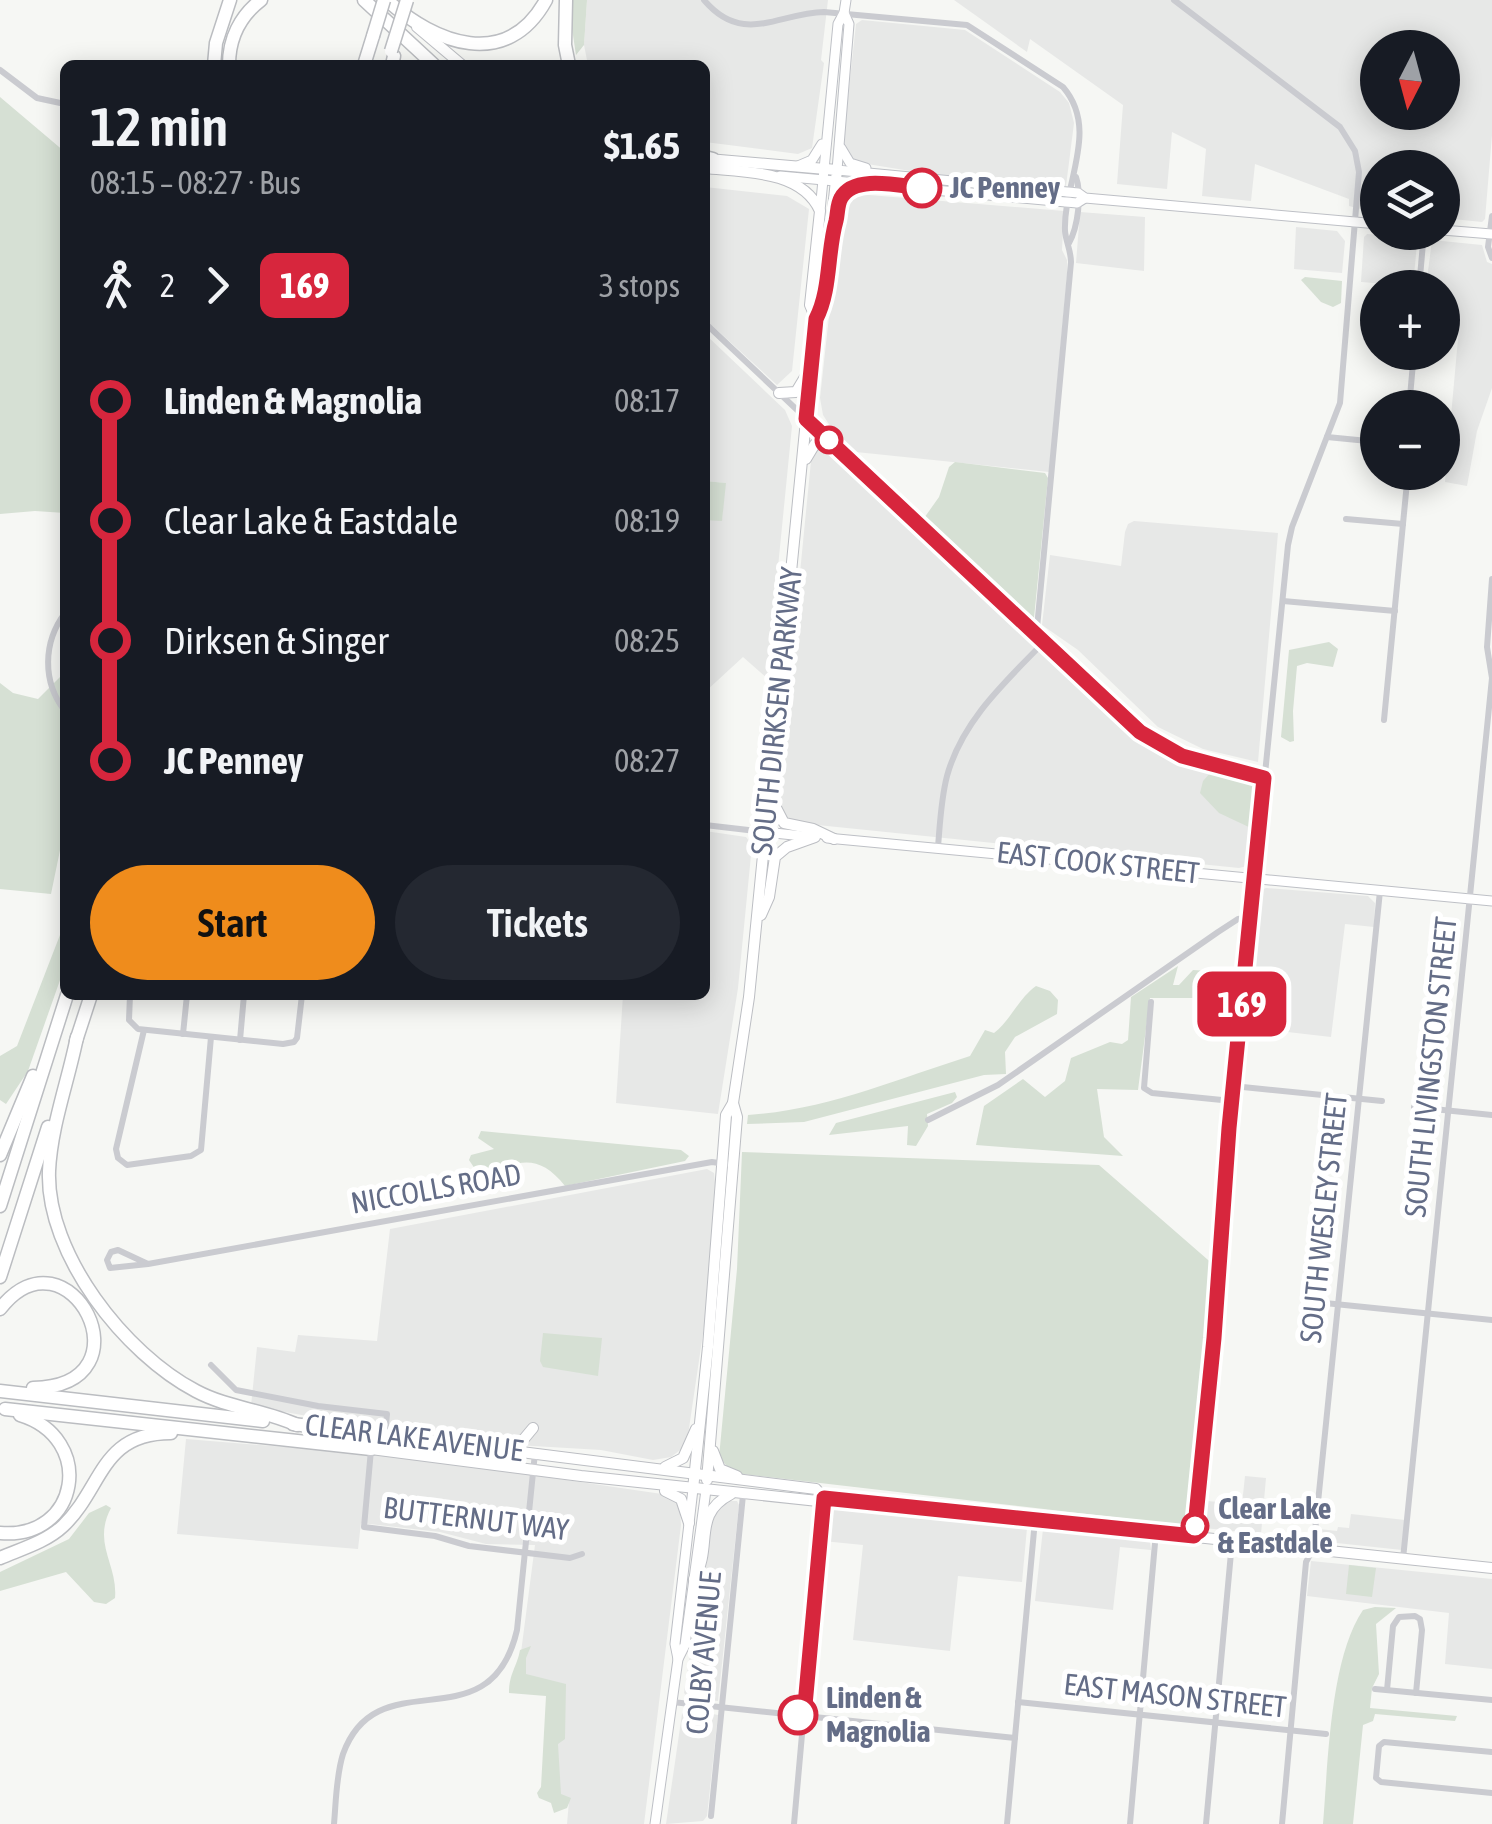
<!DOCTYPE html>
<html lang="en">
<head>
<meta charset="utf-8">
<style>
	:root { --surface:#171b24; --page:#242831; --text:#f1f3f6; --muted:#9ea1a6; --accent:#ef8c1c }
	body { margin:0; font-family:"Asap Condensed",sans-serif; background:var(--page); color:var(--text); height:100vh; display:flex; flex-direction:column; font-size:38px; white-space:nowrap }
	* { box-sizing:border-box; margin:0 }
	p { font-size:32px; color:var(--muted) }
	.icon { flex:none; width:55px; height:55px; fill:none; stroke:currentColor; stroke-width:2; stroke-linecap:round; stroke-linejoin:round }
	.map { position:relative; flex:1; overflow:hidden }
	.sheet { position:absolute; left:60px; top:60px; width:650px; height:940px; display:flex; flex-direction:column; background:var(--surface); border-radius:15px; box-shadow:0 5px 25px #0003 }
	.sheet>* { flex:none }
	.badge { padding:0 20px; border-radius:15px; font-size:35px; line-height:65px }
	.needle { width:65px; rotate:186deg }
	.controls { position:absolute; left:1360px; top:30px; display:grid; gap:20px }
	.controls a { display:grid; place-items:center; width:100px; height:100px; border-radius:50%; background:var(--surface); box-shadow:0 5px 25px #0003; font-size:50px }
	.map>.badge { position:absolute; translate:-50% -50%; box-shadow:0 0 0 5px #fff }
	.legs { display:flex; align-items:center; gap:15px; height:110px; padding:0 30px; font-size:32px }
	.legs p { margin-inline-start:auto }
	.overview { display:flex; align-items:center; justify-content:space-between; height:170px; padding:0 30px }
	h1 { font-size:55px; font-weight:600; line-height:75px }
	.cta { display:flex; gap:20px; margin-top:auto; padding:20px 30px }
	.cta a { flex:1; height:115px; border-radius:60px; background:var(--accent); color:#111; font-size:40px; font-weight:600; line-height:115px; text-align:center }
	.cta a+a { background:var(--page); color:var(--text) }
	ul { padding:0 30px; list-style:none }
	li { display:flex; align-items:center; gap:35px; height:120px; font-size:38px }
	li i { display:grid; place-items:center; width:15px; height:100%; margin:0 12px; background:currentColor }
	li i::after { content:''; width:25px; height:25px; margin:-12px; border:8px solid; border-radius:50%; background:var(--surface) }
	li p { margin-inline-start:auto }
	li:first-child i { background:linear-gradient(#0000 50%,currentColor 0) }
	li:last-child i { background:linear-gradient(currentColor 50%,#0000 0) }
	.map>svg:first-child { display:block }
	.built { fill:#e7e8e7; fill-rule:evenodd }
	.green { fill:#d6e0d4 }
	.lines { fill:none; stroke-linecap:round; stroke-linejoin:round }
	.secondary-casing { stroke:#bec0c6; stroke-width:11 }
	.primary-casing { stroke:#bcbec3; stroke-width:12 }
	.highway-casing { stroke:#bbbdc1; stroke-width:15 }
	.street { stroke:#cacbd0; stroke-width:6 }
	.secondary { stroke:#fff; stroke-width:9 }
	.primary { stroke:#fff; stroke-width:10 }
	.highway { stroke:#fff; stroke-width:12 }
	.highway-bridge-casing { stroke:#bbbdc1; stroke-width:15; stroke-linecap:butt }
	.highway-bridge { stroke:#fff; stroke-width:12 }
	.line-1-casing { stroke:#fff; stroke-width:22 }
	.line-1 { stroke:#d7263d; stroke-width:15 }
	.stop-1-dot { fill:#fff; stroke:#d7263d; stroke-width:5 }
	.labels { text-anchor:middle; stroke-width:10; stroke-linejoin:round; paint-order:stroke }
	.stop-label { font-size:30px; font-weight:bold; fill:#646d87; stroke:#fff; text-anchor:start }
	.street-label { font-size:30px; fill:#646d87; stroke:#fff }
</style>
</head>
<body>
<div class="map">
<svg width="1492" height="1824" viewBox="0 0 1492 1824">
	<rect width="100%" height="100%" fill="#f6f7f4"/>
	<g class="built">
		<path d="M587 0H828L821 60 824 63 812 148 798 154 705 142V65H588L584 45Z"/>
		<path d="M954 0H1492V135L1485 219 1482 222 1443 218 1442 168H1378L1377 213 1349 206V199L1255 164 1251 201 1202 196 1206 149 1172 132 1167 189 1117 184 1123 105 1030 39 1027 52ZM1378 48H1442V112H1378Z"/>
		<path d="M862 20 965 30 1060 92 1069 103 1074 123 1066 186 935 175 855 162 845 152 843 143 856 24Z"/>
		<path d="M705 187 787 196 809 209 792 371 777 385 705 319Z"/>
		<path d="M857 194 1064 211 1062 250 1067 260V275L1049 472 856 452 834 432 823 415 820 398 837 244 844 207Z"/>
		<path d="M1080 212 1145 217 1144 271 1076 263Z"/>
		<path d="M1296 227 1337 231 1345 241 1342 273 1294 269Z"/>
		<path d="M1367 234 1415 238 1417 244 1413 286 1361 282 1364 237Z"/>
		<path d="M1432 240 1482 245 1487 262 1492 264V388L1477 431 1467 486 1445 482 1459 328 1443 326 1442 288 1426 287Z"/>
		<path d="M706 335 785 410 792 426 767 678 743 657 705 692V520H722L725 483 705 481Z"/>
		<path d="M827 446 1136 733 1164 752 1192 764 1251 780 1258 789 1251 860 1247 866 1239 868 788 822 778 807V796L811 461 814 449Z"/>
		<path d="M1134 521 1278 533 1258 762 1203 749 1158 727 1078 650 1042 625 1050 555 1121 566 1125 532 1128 524Z"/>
		<path d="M705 831 746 837 752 845 738 988 718 1114 616 1103 623 995H705Z"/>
		<path d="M1266 888 1368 896 1375 903 1374 927 1345 924 1331 1037 1243 1027 1255 903 1259 891Z"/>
		<path d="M707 1169 714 1173 715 1182 706 1313 688 1435 684 1447 671 1457 653 1460 601 1450 500 1444 397 1432 251 1406 257 1347 295 1352 298 1335 377 1341 390 1229Z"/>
		<path d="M186 1439 410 1457 662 1494 676 1501 680 1508 681 1525 644 1824H567L569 1801 546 1798 560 1689 517 1683 535 1545 486 1544 440 1532 361 1523 358 1549 177 1534Z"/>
		<path d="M1245 1476 1266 1478 1261 1534 1204 1528 1207 1501 1242 1504Z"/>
		<path d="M729 1501H737L739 1505 718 1701 689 1698 684 1693 712 1516 715 1510Z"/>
		<path d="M828 1508 1027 1528 1022 1582 958 1576 950 1651 853 1640 863 1545 823 1541Z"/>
		<path d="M1351 1514 1405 1520 1402 1550 1318 1541 1319 1529 1337 1531 1338 1527 1349 1528Z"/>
		<path d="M1043 1529 1150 1541 1151 1550 1120 1547 1113 1610 1035 1601Z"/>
		<path d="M1311 1561 1492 1579V1669L1445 1664 1449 1613 1307 1596Z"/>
		<path d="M687 1709 718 1715 707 1816 703 1821 666 1824 682 1714Z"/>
	</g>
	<g class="green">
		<path d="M573 0H587L584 45 576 55 571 22Z"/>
		<path d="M0 97 65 152V513L35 511 0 514Z"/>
		<path d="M1305 277 1342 281 1341 303 1333 307 1321 302 1301 280Z"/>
		<path d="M955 462 1045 473 1048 478 1034 618 1031 622 1023 619 922 521 939 497 949 467Z"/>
		<path d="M705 481 726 483 722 521 705 520Z"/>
		<path d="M1329 642 1338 649 1333 667 1307 663 1297 666 1293 711 1294 741 1290 742 1281 737 1289 650Z"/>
		<path d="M65 668V826L51 894 0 889V683L13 693 38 699 63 674Z"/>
		<path d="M1212 771 1253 785 1257 793 1253 829 1219 813 1200 793 1203 781Z"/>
		<path d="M65 922V966L28 1071 6 1104 0 1100V1056L17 1046Z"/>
		<path d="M1178 966 1173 985H1179L1193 970 1210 971 1212 977 1200 998H1150L1138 1090 1097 1089 1104 1137 1123 1156 976 1145 984 1106 1023 1079 1045 1097 1065 1081 1071 1058 1110 1042 1122 1044 1128 1040 1131 997Z"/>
		<path d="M1036 986 1050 991 1058 1000 1057 1014 1015 1037 1005 1052 1006 1074 984 1075 804 1122 747 1124 748 1115C826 1110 897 1079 970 1056L985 1030 994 1033C1011 1020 1018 999 1036 986Z"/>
		<path d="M955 1092 957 1097 952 1103 927 1114 928 1126 916 1146 907 1145 908 1126 829 1135 836 1123Z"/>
		<path d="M481 1131 681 1150 689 1156 685 1161 565 1186C536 1149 512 1162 476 1182L475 1169 469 1160 471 1155 494 1149 478 1138Z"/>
		<path d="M742 1152 1099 1165 1215 1266 1190 1526 733 1473 719 1457 737 1269Z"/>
		<path d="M543 1333 602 1338 598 1376 543 1367 540 1361Z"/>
		<path d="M106 1505 111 1508C92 1544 118 1564 115 1598L106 1604 94 1602 66 1572 0 1591V1572L69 1539 89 1513Z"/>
		<path d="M1349 1565 1376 1568 1372 1597 1346 1594Z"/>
		<path d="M1375 1607 1396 1608 1376 1624 1379 1674 1372 1688 1370 1708 1457 1716 1455 1721 1375 1714 1373 1721 1363 1725 1353 1824H1323C1328 1764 1330 1658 1363 1610Z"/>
		<path d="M531 1646 526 1658V1674L566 1684 565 1739 558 1744 561 1794 571 1798 567 1808 554 1813 551 1803 539 1798 537 1793 541 1787 546 1696 509 1693C509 1673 517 1667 520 1650Z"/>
	</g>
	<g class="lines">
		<g class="secondary-casing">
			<g id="secondary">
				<path d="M844 13 849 24 837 170 1078 193 1085 198 1378 224"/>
				<path d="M841 148 850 163 866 168"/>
				<path d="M798 166 812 160 822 144"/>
				<path d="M780 176 1077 203 1085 198"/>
				<path d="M820 211 838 24 844 13 846 0"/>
				<path d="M837 212 842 196 861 185"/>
				<path d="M1442 230 1492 234"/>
				<path d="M765 832 812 837"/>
				<path d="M827 838 1492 901"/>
				<path d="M678 1659 675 1644 693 1489"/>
				<path d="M655 1824 678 1659 685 1645 706 1490"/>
			</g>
		</g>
		<g class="primary-casing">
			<g id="primary">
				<path d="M417 27 462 65"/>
				<path d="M705 168C744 172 802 170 820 211L810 305 816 319"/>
				<path d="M779 393 796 392 808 372"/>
				<path d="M806 459 815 444 834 445"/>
				<path d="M770 796 784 823 813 829 834 839"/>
				<path d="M761 915 769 897 775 857 787 847 815 837"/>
				<path d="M385 1435 816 1489 823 1498"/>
				<path d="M371 1449 581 1476 818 1501 823 1498 1492 1568"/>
				<path d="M510 1449 518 1446 533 1428"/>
				<path d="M713 1451 720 1469 737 1476"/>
				<path d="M445 1452 483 1453"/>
				<path d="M665 1467 683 1458 696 1429"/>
				<path d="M707 1480 737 1117 733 1103"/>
				<path d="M693 1489 708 1347 726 1115 733 1103 749 997 816 319 823 306 837 170 708 159"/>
				<path d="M665 1491 681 1499 689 1523"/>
				<path d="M694 1579C714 1545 691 1515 731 1494"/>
			</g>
		</g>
		<g class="highway-casing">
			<g id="highway">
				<path d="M364 0 434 65"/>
				<path d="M387 0C435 44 507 71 546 0"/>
				<path d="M566 0 565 45 569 65"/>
				<path d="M214 65 216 43 230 0"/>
				<path d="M229 65C229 39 240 16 261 0"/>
				<path d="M364 65 373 36"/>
				<path d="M392 65 394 56"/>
				<path d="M705 157 713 159"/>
				<path d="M77 1037C68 1082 51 1126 49 1171 46 1254 125 1354 196 1391 228 1408 264 1410 297 1425"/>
				<path d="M76 1041 91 995"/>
				<path d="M0 1155 33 1076"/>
				<path d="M0 1206 67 995"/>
				<path d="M0 1277 48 1127"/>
				<path d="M0 1309C68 1221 155 1386 33 1388"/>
				<path d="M0 1391 263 1421"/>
				<path d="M5 1409 371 1449"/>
				<path d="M293 1424 385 1435"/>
				<path d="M0 1533C80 1540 96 1438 20 1415"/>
				<path d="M0 1558C21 1549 46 1542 63 1526 103 1488 100 1433 171 1433"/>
			</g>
		</g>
		<g class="street">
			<path d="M704 0C743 46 778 13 824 12L967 25 1063 87C1100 130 1063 183 1065 231 1066 242 1071 251 1071 262L1037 628 1033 632"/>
			<path d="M1174 0 1340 127 1355 151 1359 172 1340 403 1292 527 1288 545 1224 1182 1214 1338 1194 1536"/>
			<path d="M0 70 37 98 65 104"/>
			<path d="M1492 216 1488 247 1492 258"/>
			<path d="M1069 243C1078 227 1082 194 1076 177"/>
			<path d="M1419 288 1424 232"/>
			<path d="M705 323 1128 722 1182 756 1264 777"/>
			<path d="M1409 408 1414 352"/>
			<path d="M1327 437 1378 442"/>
			<path d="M1346 519 1403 524"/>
			<path d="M1283 601 1395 611"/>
			<path d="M65 613C43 642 42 682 65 711"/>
			<path d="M1384 720 1408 472"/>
			<path d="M705 825 765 832"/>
			<path d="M938 847C940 823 941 799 947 776 962 721 1005 682 1044 642"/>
			<path d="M130 995 129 1020 138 1029 283 1044 294 1042 297 1038 302 995"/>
			<path d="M1151 1002 1144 1088 1152 1093 1232 1101"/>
			<path d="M144 1030 116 1149 118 1158 127 1165 191 1156 201 1150 211 1037"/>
			<path d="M183 1034 187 995"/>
			<path d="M240 1040 244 995"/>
			<path d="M1233 1086 1382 1101"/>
			<path d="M1414 1107 1492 1115"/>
			<path d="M928 1120 998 1085 1218 932 1238 919 1251 917"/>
			<path d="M148 1264 118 1250 111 1252 107 1260 110 1268 148 1264 712 1162 726 1164"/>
			<path d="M1315 1302 1492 1320"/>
			<path d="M211 1365 236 1390 318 1406 387 1414 385 1434"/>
			<path d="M371 1450 364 1527 435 1536 469 1546 570 1558 582 1554"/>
			<path d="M1403 1559 1492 678 1487 647 1492 579"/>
			<path d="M1375 1689 1492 1700"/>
			<path d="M1387 1690 1393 1626 1399 1617 1415 1616 1420 1619 1422 1630 1416 1693"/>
			<path d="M672 1702 1015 1738"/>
			<path d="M1018 1702 1326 1734"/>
			<path d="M1492 1752 1384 1742 1379 1746 1376 1778 1381 1782 1492 1793"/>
			<path d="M711 1816 743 1495"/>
			<path d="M334 1824C336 1802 336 1776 343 1754 378 1657 490 1747 517 1630L535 1453"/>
			<path d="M794 1824 823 1500"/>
			<path d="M1007 1824 1035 1520"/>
			<path d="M1130 1824 1156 1532"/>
			<path d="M1206 1824 1232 1542"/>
			<path d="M1282 1824 1306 1562 1312 1551 1316 1522 1380 891"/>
		</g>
		<use href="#secondary" class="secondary"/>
		<use href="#primary" class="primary"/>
		<use href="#highway" class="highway"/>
		<g class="highway-bridge-casing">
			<g id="highway-bridge">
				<path d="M373 36 384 0"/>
				<path d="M391 51 407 0"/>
			</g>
		</g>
		<use href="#highway-bridge" class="highway-bridge"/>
	</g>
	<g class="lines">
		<g class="line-1-casing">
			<path id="line-1" d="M798 1715 804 1716 824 1498 1194 1536 1214 1338 1229 1128 1264 778 1182 756 1140 732 806 419 816 319C831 290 827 252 836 221 838 213 837 205 841 198 854 174 900 186 922 188"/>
		</g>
		<use href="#line-1" class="line-1"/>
	</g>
	<g class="stop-1-dot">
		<circle cx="922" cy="188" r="18"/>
		<circle cx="829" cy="440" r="12"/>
		<circle cx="1195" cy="1526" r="12"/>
		<circle cx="798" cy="1715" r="18"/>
	</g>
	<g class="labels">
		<g class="stop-label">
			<text x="950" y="198">JC Penney</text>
			<text x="1218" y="1519">Clear Lake<tspan x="1218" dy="34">&amp; Eastdale</tspan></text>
			<text x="826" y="1708">Linden &amp;<tspan x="826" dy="34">Magnolia</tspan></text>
		</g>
		<g class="street-label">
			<text transform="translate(777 711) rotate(-84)" y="10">SOUTH DIRKSEN PARKWAY</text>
			<text transform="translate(1098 863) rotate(6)" y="10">EAST COOK STREET</text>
			<text transform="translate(1431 1067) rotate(-84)" y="10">SOUTH LIVINGSTON STREET</text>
			<text transform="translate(436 1189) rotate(-10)" y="10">NICCOLLS ROAD</text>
			<text transform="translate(1324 1218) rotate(-84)" y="10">SOUTH WESLEY STREET</text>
			<text transform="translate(414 1438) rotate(7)" y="10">CLEAR LAKE AVENUE</text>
			<text transform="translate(476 1519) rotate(7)" y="10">BUTTERNUT WAY</text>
			<text transform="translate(704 1653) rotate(-85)" y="10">COLBY AVENUE</text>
			<text transform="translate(1175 1696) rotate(6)" y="10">EAST MASON STREET</text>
		</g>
	</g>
</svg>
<div class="controls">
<a><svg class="needle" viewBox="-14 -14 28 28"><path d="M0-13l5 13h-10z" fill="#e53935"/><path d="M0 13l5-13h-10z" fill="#9ea1a6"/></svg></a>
<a><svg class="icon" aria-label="layers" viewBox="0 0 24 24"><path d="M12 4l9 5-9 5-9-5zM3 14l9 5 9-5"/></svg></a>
<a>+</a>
<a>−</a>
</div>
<b class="badge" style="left:1242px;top:1004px;background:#d7263d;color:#fff">169</b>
<section class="sheet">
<div class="overview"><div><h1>12 min</h1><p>08:15 – 08:27 · Bus</p></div><b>$1.65</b></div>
<div class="legs"><svg class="icon" aria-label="walk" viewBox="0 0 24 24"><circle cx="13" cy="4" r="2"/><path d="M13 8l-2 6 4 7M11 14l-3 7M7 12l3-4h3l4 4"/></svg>2<svg class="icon" aria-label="forward" viewBox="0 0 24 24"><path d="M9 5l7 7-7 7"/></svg><b class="badge" style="background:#d7263d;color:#fff">169</b><p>3 stops</p></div>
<ul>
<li><i style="color:#d7263d"></i><b>Linden &amp; Magnolia</b><p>08:17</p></li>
<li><i style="color:#d7263d"></i><span>Clear Lake &amp; Eastdale</span><p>08:19</p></li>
<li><i style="color:#d7263d"></i><span>Dirksen &amp; Singer</span><p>08:25</p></li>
<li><i style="color:#d7263d"></i><b>JC Penney</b><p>08:27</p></li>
</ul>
<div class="cta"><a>Start</a><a>Tickets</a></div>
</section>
</div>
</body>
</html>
